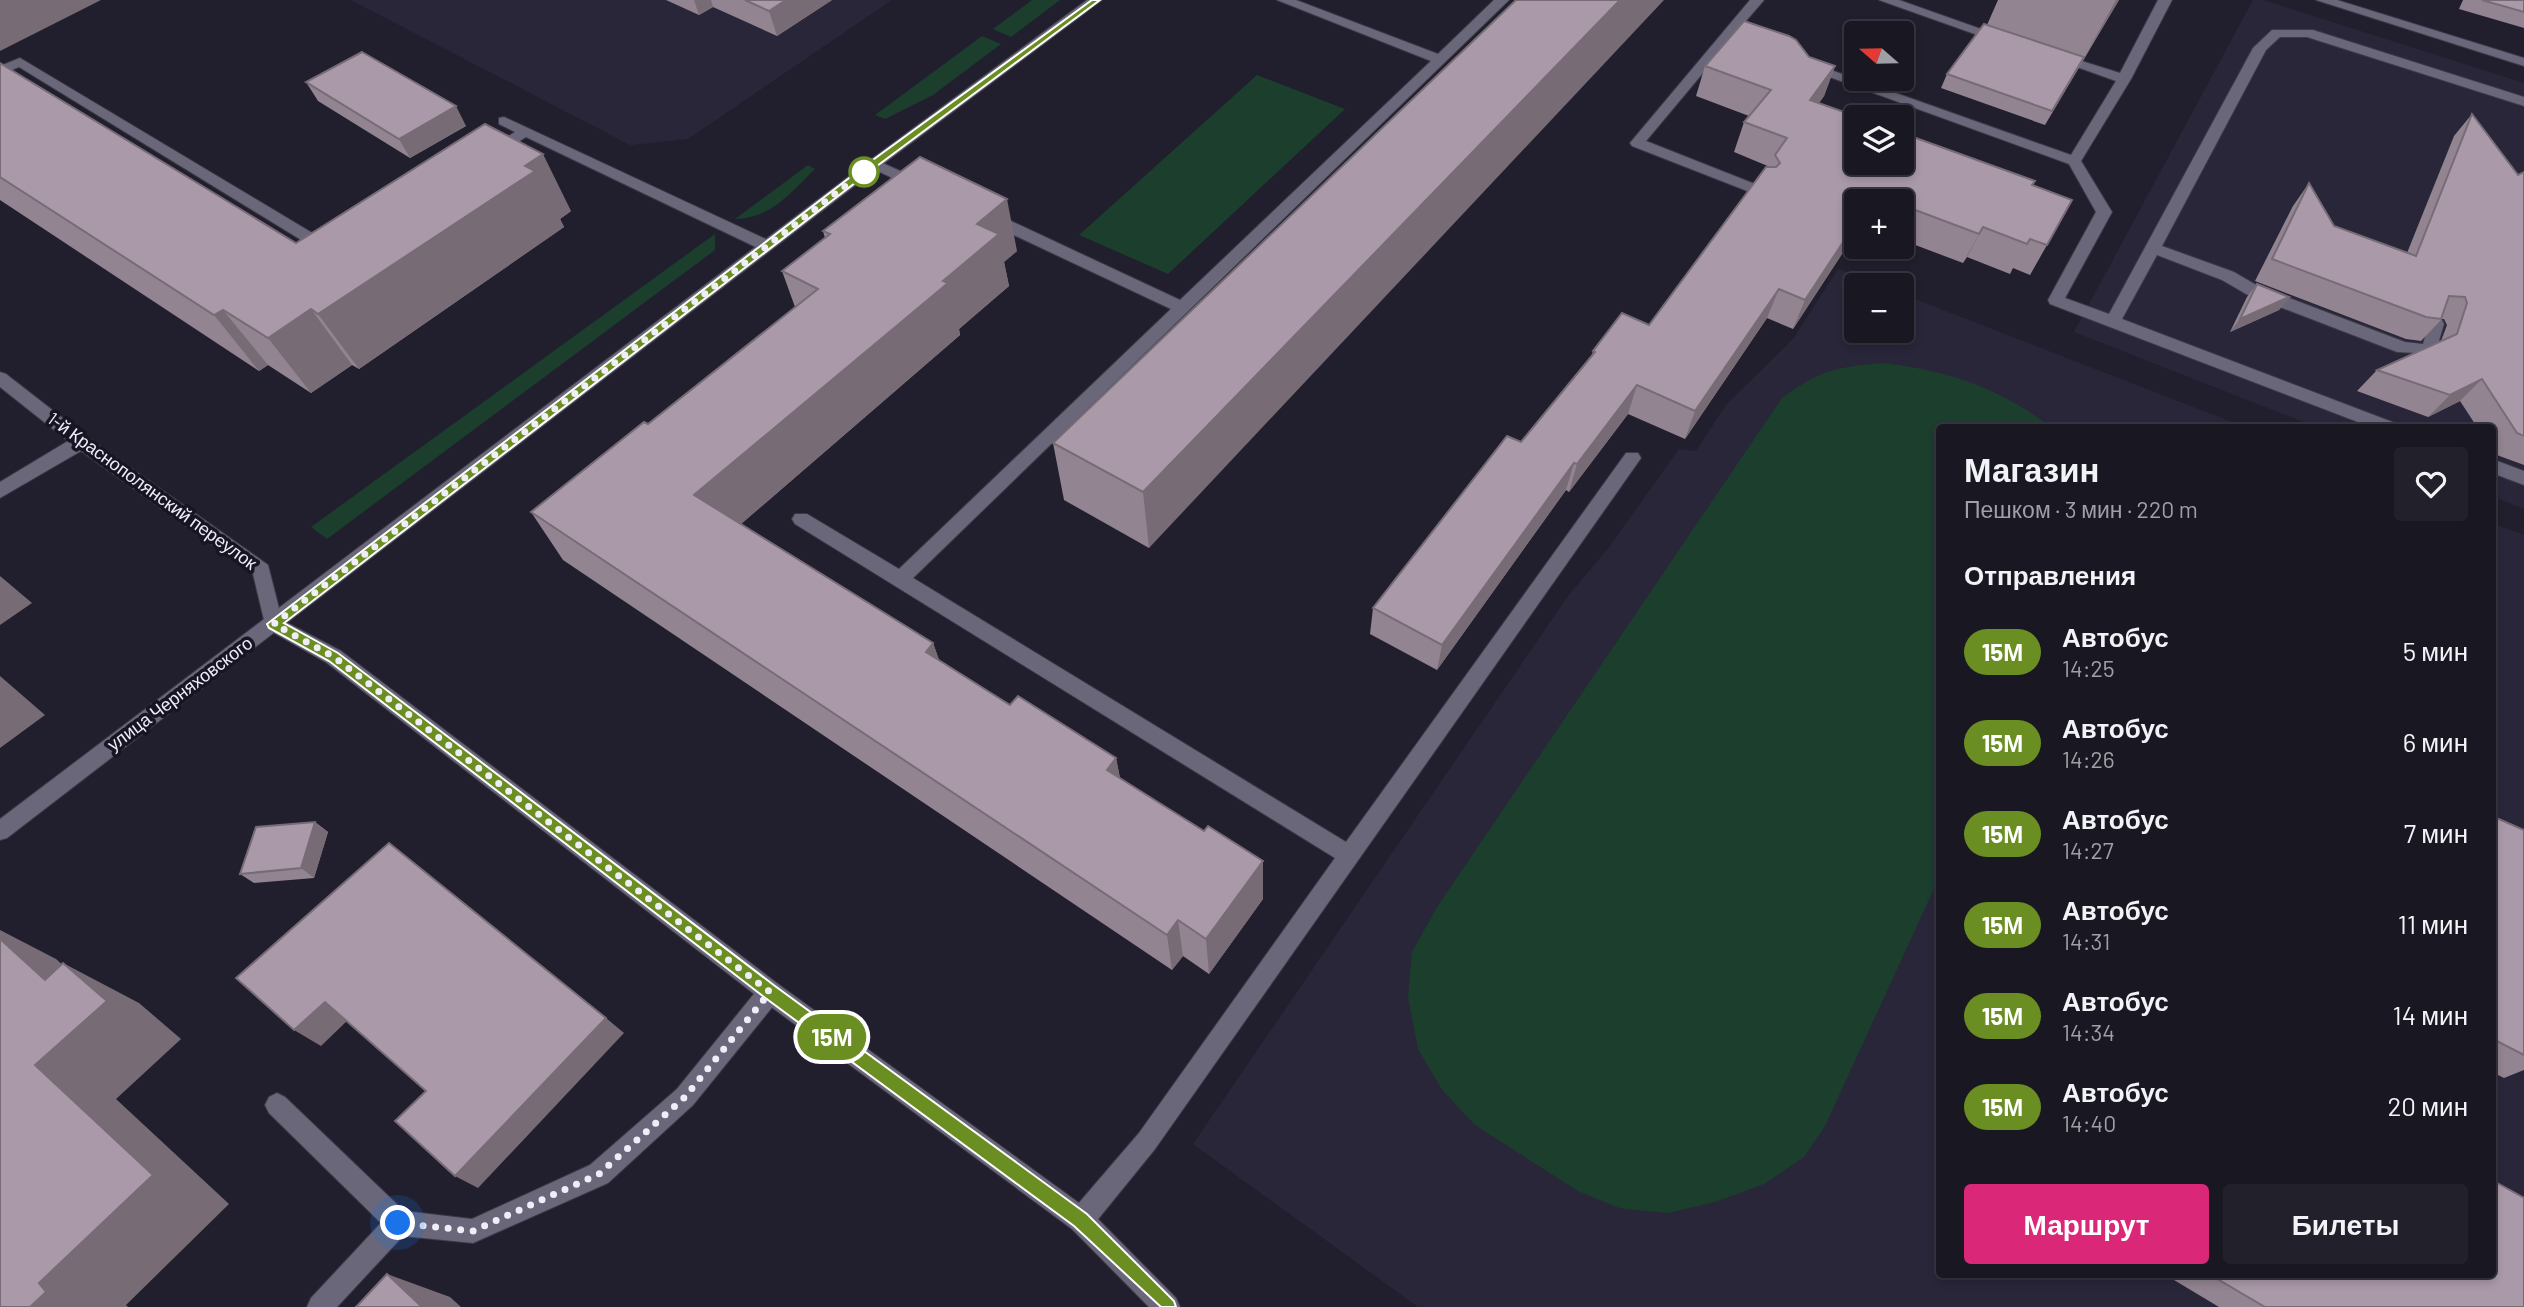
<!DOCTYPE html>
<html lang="ru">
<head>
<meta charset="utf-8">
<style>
	:root { --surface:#191722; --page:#22202a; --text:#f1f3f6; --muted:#9f9fa5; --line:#373640; --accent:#db2777 }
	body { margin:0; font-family:Barlow,sans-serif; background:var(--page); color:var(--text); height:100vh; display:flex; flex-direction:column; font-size:26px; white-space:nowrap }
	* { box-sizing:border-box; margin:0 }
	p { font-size:23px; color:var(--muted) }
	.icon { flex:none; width:38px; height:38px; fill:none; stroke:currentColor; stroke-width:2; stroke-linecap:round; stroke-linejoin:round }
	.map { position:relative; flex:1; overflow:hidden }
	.drawer { position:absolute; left:1936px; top:424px; width:560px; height:854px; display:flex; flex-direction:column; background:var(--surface); border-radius:7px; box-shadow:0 4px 10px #0003,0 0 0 2px var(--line) }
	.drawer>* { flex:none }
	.badge { padding:0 14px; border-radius:23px; font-size:24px; line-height:46px }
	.needle { width:46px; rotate:290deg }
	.tools { position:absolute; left:1844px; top:21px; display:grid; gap:14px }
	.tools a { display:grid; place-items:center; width:70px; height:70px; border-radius:7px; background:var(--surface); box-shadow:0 4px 10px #0003,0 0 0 2px var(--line); font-size:35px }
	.you { position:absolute; width:35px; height:35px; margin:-18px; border:5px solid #fff; border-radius:50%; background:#1a73e8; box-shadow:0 0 0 10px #1a73e833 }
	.map>.badge { position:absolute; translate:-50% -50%; box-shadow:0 0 0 4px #fff }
	h2 { padding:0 28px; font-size:26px; line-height:63px }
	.round { display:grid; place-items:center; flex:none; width:74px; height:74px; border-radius:7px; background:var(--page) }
	.head { display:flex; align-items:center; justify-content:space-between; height:119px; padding:0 28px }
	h1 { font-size:33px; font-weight:600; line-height:52px }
	.cta { display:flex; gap:14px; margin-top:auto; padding:14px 28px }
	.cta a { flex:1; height:80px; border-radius:7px; background:var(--accent); color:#fff; font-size:28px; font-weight:600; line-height:80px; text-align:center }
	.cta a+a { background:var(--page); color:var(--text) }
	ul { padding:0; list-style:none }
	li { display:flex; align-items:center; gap:21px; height:91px; padding:0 28px }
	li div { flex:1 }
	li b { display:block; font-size:26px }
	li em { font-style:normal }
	li .badge { min-width:77px; font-weight:700; text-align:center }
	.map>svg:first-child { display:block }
	.built { fill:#29263a }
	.green { fill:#1b3e2d }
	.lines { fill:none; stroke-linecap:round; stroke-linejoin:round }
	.service-casing { stroke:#3c3a47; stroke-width:2 }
	.minor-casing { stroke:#3c3a47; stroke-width:2 }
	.tertiary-casing { stroke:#3c3a47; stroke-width:2 }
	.secondary-casing { stroke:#3c3a47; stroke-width:2 }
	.service { fill:#696779; fill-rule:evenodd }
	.minor { fill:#696779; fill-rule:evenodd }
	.tertiary { fill:#696779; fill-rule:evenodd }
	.secondary { fill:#696779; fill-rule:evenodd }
	.wall { fill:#928491 }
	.shaded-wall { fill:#776c76 }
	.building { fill:#aa9aa9; stroke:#776c76; stroke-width:2 }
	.line { fill:#6b8e23; stroke:#fff; stroke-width:2 }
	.walk { stroke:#eeedf8; stroke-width:7; stroke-dasharray:0 12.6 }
	.stop-dot { fill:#fff; stroke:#6b8e23; stroke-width:3.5 }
	.labels { text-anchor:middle; stroke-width:7; stroke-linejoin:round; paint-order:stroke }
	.street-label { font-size:18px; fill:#eeedf8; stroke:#171523 }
</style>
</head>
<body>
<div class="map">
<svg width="2524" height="1307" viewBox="0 0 2524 1307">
	<rect width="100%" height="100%" fill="#211f2d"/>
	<g class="built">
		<path d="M351 0H892L688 139 630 145Z"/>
		<path d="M2253 0H2263L2524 83V509L2492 496V427H2316L2074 332Z"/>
		<path d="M1838 269 1879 285H1857V331H1902V294L2245 427H1939V1274H2492V523L2524 535V1307H1418L1193 1144 1568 596 1607 550 1679 449 1696 451 1726 405 1793 339Z"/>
	</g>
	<g class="green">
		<path d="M1032 0H1060L1011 37 993 29Z"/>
		<path d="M982 36 1001 44 933 95 885 119 875 115Z"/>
		<path d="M1257 75 1345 109 1168 274 1079 235Z"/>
		<path d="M808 165 815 169C790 193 772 218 735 219Z"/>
		<path d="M715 234V250L327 539 311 527Z"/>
		<path d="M1883 363C1950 371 1997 387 2051 427H1939V878L1825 1126 1804 1157 1764 1184 1715 1202 1668 1213 1619 1208 1578 1191 1475 1125 1443 1091 1418 1049 1408 997 1412 952 1437 907 1782 398C1820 370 1837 367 1883 363Z"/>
	</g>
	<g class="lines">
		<g class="service-casing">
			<g id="service">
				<path d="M1277 0H1296L1438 54 1494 0H1509L913 578 1346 842 1626 453H1638L1641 458 1155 1149 1090 1229 1081 1232 1072 1229 1069 1220 1072 1211 1139 1133 1335 858 795 524 792 519 795 514H807L899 569 1171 309 986 222 983 218 986 214H996L1180 300 1431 61Z"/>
				<path d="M1750 0H1764L1733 36 1756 44V50L1751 51 1728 43 1646 141 1765 188 1767 191 1760 196 1632 146 1630 143Z"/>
				<path d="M1879 0H1899L2012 40 2010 43H2000Z"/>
				<path d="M2158 0H2172L2131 79 2081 161 2112 212 2065 298 2109 314 2253 48 2272 30H2313L2524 97V106L2307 37H2280L2266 50 2162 246 2234 272 2258 286 2405 342 2423 344 2430 320H2442L2444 324 2435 354 2397 352 2246 294 2222 280 2157 255 2122 319 2395 423 2398 427H2371L2050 304 2048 300 2096 212 2069 164 1802 67 1804 64H1814L2071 155 2116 81 2049 57 2056 53 2120 73Z"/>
				<path d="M20 58 334 246 337 250 334 254H324L19 67 0 75V66Z"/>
				<path d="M504 117 772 242 775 246 767 251 762 250 526 137 498 155H488L486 152 488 149 515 132 499 124V118Z"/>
				<path d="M874 159 924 182 926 185 919 190 914 188 869 167 867 164 869 161Z"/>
				<path d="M2492 459 2524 471V485L2492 473Z"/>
				<path d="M770 981 778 984 781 992 778 1000 693 1105 608 1183 473 1243 403 1236 337 1307H307L311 1298 381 1223 269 1113 265 1105 269 1097 277 1093 285 1097 404 1211 472 1219 590 1165 677 1089 762 984Z"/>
			</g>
		</g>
		<g class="minor-casing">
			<g id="minor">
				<path d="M2316 0H2337L2524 58V66Z"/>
				<path d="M0 372 6 374 87 437 268 565 283 624 281 629 274 632 267 629 265 624 253 574 81 451 0 498V482L68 441 0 387Z"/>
			</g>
		</g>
		<g class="tertiary-casing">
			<path id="tertiary" d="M274 616 341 651 778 984 1090 1211 1176 1298 1180 1307H1149L1072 1229 762 1000 327 663 267 629 265 624 267 619Z"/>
		</g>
		<g class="secondary-casing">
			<path id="secondary" d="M1087 0H1102L879 167 7 838 0 840V819L869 161Z"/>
		</g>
		<use href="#service" class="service"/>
		<use href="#minor" class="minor"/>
		<use href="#tertiary" class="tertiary"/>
		<use href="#secondary" class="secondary"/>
	</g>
	<g class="wall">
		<path d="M666 0H832L777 36 713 7 699 15Z"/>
		<path d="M1516 0 1149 548 1064 500 1053 443Z"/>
		<path d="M1998 0H2119L2045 125 1941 88 1947 74 1987 25Z"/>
		<path d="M2463 0H2524V28L2459 9Z"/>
		<path d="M1809 57 1835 66 1824 96 1819 103 2032 186 2047 245 2030 275 2013 268 2010 274 1967 257 1963 263 1902 240V201H1857V231L1793 329 1767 318 1685 439 1628 414 1569 492 1566 490 1437 670 1370 634 1373 608 1521 442 1591 358 1593 351 1649 325 1770 167 1734 152 1744 122 1749 116 1696 96 1705 66Z"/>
		<path d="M0 63 296 243 571 211 560 219 564 227 359 369 352 365 311 393 268 365 259 371 0 200Z"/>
		<path d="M306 82 466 126 410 158 318 101Z"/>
		<path d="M2472 114 2518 175 2524 172V465L2494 454 2492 452V427H2477L2460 401 2428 417 2357 391 2377 370 2441 341 2447 325 2444 319H2442L2421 341 2406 339 2255 281 2293 206 2309 183 2334 226 2407 253 2454 136Z"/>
		<path d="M823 231 1017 251 1004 262 1009 286 959 329 960 335 741 524 933 643 939 660 1010 705 1116 758 1120 778 1204 831 1263 861V899L1209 974 1183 956 1172 970 563 560 531 512 648 424 795 307 782 271 825 238Z"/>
		<path d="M2257 284 2289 297 2279 310 2230 332 2247 297Z"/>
		<path d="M2492 816 2524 830V1070L2504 1078 2492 1072Z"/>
		<path d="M315 822 328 832 314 878 254 883 240 874Z"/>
		<path d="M2164 1274H2492L2524 1307H2219Z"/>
	</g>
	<g class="shaded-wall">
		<path d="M0 0H101L0 51Z"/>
		<path d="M694 0H711L713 7 699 15Z"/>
		<path d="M786 0H832L777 36 769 11Z"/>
		<path d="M1620 0H1664L1149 548 1143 492Z"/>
		<path d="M2116 0H2119L2084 58Z"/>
		<path d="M1835 66 1824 96 1799 130 1810 100Z"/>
		<path d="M456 106 466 126 410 158 399 139Z"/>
		<path d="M543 154 571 211 560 219 564 227 359 369 318 314Z"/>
		<path d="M1007 199 1017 251 1004 262 1009 286 959 329 960 335 719 543 694 495 943 281 977 224Z"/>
		<path d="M1857 221V231L1793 329 1805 300Z"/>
		<path d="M1983 227 1967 257 1963 263 1979 234Z"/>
		<path d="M1779 289 1767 318 1685 439 1695 411Z"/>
		<path d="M2289 297 2279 310 2230 332 2240 319Z"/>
		<path d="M311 309 352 365 311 393 268 338Z"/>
		<path d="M223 310 268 365 259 371 214 315Z"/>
		<path d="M2482 379 2460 401 2428 417 2450 395Z"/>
		<path d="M1637 385 1628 414 1569 492 1577 464Z"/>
		<path d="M1574 463 1566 490 1437 670 1442 645Z"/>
		<path d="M0 576 32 603 0 625Z"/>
		<path d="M933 643 949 688 926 652Z"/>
		<path d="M0 676 45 715 0 748Z"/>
		<path d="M1116 758 1124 799 1107 770Z"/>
		<path d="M315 822 328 832 314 878 301 868Z"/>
		<path d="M1263 861V899L1209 974 1206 939Z"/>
		<path d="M1178 920 1183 956 1172 970 1167 935Z"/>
		<path d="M0 930 56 959 105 1003 63 963 139 1003 181 1039 116 1099 229 1204 126 1305 128 1307H30L39 1283 35 1065 45 980 0 939Z"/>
		<path d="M325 1002 350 1018 321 1046 294 1030Z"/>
		<path d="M606 1018 624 1033 478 1188 455 1176Z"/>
		<path d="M387 1274 450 1297 461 1307H422Z"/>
	</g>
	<g class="building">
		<path d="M745 0H786L769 11Z"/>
		<path d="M1516 0H1620L1143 492 1053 443Z"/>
		<path d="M2482 0H2524V12Z"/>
		<path d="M1744 21 1789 36 1796 40 1809 57 1835 66 1810 100 1858 117H1857V163H1902V133L2035 181 2032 185 2072 200 2047 245 2030 239 2027 244 1983 227 1979 234 1902 205V201H1893L1874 194 1870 201H1857V221L1805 300 1779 289 1695 411 1637 385 1577 464 1574 463 1442 645 1373 608 1507 436 1521 442 1595 352 1593 351 1622 313 1649 325 1766 167H1776L1780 163 1775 155 1787 138 1744 122 1771 90 1705 66Z"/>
		<path d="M1984 24 2084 57 2052 111 1947 74Z"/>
		<path d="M362 52 456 106 399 139 306 82Z"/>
		<path d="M0 63 296 243 485 124 543 154 525 166 535 171 318 314 311 309 268 338 223 310 214 315 0 177Z"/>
		<path d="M2472 114 2518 175 2524 172V436L2517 433 2482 379 2450 395 2377 370 2457 334 2467 303 2465 297 2449 296 2441 319 2426 317 2272 259 2309 183 2334 226 2416 256Z"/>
		<path d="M920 157 1007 199 977 224 999 234 943 281 948 283 694 495 933 643 926 652 1010 705 1018 696 1116 758 1107 770 1204 831 1208 826 1263 861 1206 939 1178 920 1167 935 531 512 644 422 648 424 818 289 782 271 830 234 823 231Z"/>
		<path d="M2257 284 2289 297 2240 319Z"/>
		<path d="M2492 816 2524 830V1055L2493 1039 2492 1044Z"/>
		<path d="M315 822 301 868 240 874 256 827Z"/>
		<path d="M389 843 606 1018 455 1176 395 1121 426 1091 325 1002 294 1030 236 978Z"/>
		<path d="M0 939 45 980 63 963 107 1001 35 1065 153 1175 39 1283 46 1292 30 1307H0Z"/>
		<path d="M2492 1180 2524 1198V1307H2265L2209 1274H2492Z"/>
		<path d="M387 1274 422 1307H356Z"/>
	</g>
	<path class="line" d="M1092 0H1100L877 166 284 623 338 653 775 986 1087 1214 1174 1301 1176 1307H1161L1074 1226 764 997 329 661 269 628 267 624 870 162Z"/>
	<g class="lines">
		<path class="walk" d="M398 1223 473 1231 599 1174 685 1097 770 992 334 657 274 624 874 164 864 172"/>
	</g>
	<circle class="stop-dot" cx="864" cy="172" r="14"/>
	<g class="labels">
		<g class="street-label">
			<text transform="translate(152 491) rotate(36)" y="6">1-й Краснополянский переулок</text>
			<text transform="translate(180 694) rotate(-37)" y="6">улица Черняховского</text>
		</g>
	</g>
</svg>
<div class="tools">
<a><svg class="needle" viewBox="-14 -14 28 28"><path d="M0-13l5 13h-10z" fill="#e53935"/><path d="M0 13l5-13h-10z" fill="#9f9fa5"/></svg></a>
<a><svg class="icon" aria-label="layers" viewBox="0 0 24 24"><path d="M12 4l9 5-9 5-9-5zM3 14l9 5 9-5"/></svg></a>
<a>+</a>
<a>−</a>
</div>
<div class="you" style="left:398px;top:1223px"></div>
<b class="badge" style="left:832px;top:1037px;background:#6b8e23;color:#fff">15М</b>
<section class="drawer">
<div class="head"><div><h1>Магазин</h1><p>Пешком · 3 мин · 220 m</p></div><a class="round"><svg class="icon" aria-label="heart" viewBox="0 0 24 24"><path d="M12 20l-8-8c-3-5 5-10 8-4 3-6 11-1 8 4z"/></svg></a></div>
<h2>Отправления</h2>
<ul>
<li><span class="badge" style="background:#6b8e23;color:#fff">15М</span><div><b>Автобус</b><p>14:25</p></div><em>5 мин</em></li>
<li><span class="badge" style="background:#6b8e23;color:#fff">15М</span><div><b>Автобус</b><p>14:26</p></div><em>6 мин</em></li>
<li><span class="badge" style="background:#6b8e23;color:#fff">15М</span><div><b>Автобус</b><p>14:27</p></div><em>7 мин</em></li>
<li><span class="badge" style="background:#6b8e23;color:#fff">15М</span><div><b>Автобус</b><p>14:31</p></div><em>11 мин</em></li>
<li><span class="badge" style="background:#6b8e23;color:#fff">15М</span><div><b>Автобус</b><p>14:34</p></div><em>14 мин</em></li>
<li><span class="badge" style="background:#6b8e23;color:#fff">15М</span><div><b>Автобус</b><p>14:40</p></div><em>20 мин</em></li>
</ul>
<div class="cta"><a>Маршрут</a><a>Билеты</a></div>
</section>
</div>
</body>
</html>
